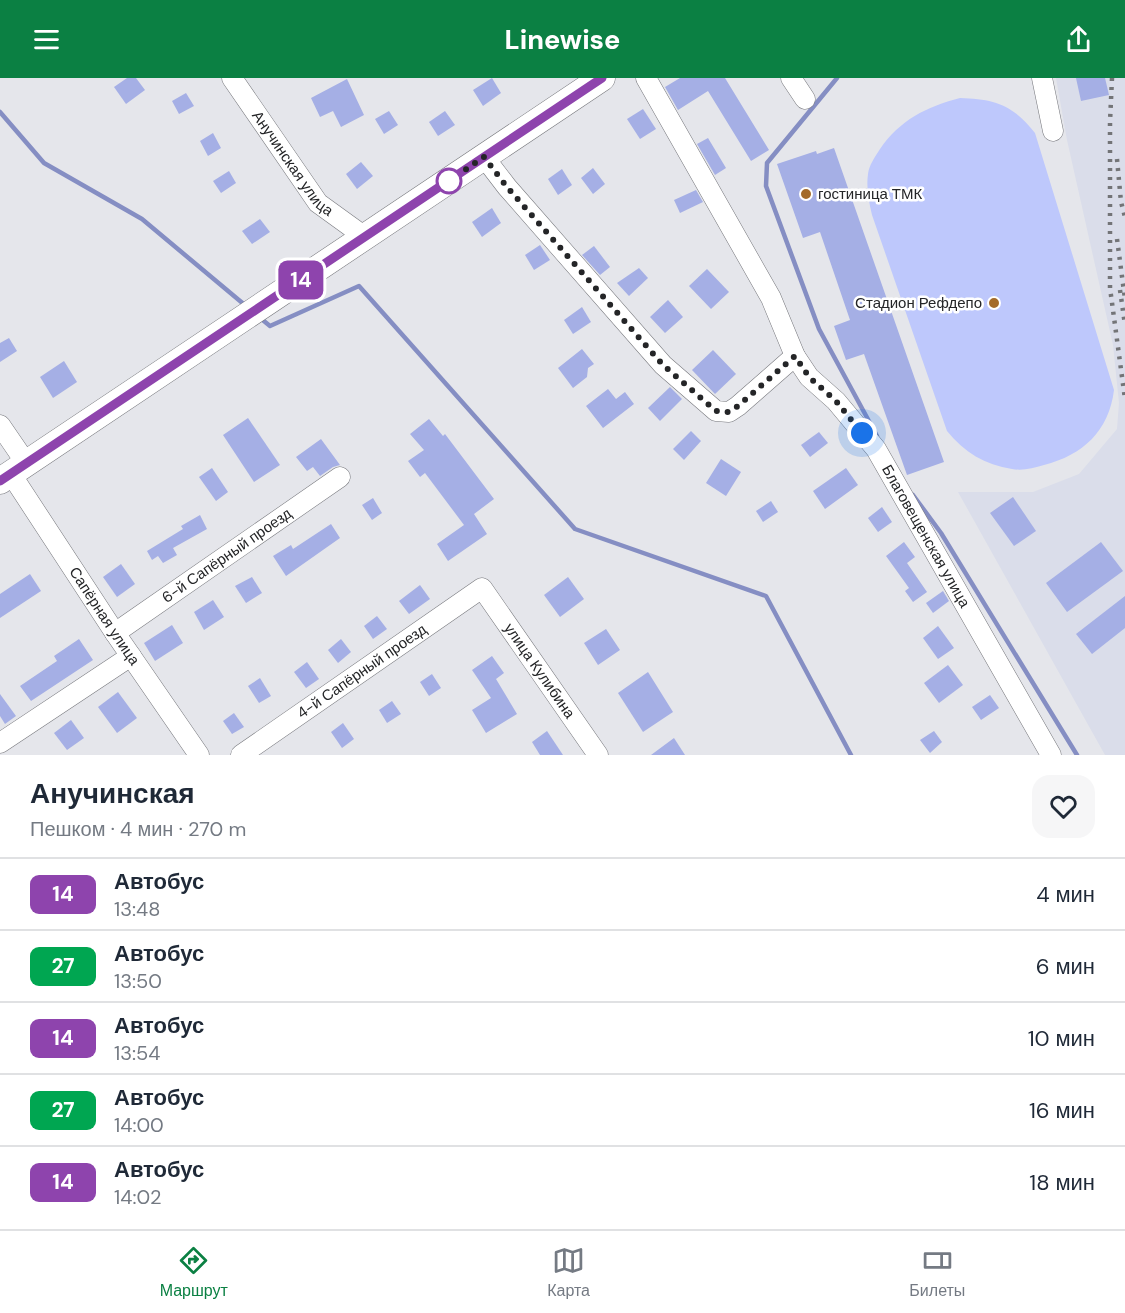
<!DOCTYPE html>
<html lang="ru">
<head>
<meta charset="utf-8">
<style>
	:root { --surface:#fff; --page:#f6f6f7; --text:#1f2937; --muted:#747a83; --line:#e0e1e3; --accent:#0b8043 }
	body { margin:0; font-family:"DM Sans",sans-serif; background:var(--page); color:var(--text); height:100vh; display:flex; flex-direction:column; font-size:22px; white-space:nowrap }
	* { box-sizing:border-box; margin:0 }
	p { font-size:20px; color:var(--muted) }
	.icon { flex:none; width:33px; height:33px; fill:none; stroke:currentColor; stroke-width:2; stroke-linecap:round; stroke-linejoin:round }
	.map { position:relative; height:677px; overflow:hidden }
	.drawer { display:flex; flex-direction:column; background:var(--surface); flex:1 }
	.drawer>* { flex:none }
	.badge { padding:0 12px; border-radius:9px; font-size:21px; line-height:39px }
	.you { position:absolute; width:30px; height:30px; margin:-15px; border:4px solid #fff; border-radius:50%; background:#1a73e8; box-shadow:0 0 0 9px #1a73e833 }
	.map>.badge { position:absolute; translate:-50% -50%; box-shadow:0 0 0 3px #fff }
	.round { display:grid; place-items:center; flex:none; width:63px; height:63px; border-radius:18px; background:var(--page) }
	.head { display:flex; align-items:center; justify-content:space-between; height:102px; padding:0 30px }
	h1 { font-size:28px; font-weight:800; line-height:45px }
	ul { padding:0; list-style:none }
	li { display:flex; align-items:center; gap:18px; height:72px; padding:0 30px; border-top:2px solid var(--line) }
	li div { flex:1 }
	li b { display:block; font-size:22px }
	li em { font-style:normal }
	li .badge { min-width:66px; font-weight:700; text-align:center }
	header { display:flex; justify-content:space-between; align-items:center; height:78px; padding:0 30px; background:var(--accent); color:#fff; font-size:27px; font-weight:800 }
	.tabs { display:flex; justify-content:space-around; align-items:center; height:84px; border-top:2px solid var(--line); background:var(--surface); font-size:16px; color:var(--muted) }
	.tabs a { display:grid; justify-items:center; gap:3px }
	.tabs .on { color:var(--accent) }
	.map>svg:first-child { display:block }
	.built { fill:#daddea }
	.green { fill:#bec8fc }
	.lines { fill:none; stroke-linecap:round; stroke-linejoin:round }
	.stream { stroke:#858ec3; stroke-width:4.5 }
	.building { fill:#a5afe5 }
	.minor-casing { stroke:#76777c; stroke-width:21 }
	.major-casing { stroke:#76777c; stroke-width:27 }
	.minor { stroke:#fff; stroke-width:20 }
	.major { stroke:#fff; stroke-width:26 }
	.rail { stroke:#737477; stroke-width:4.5; stroke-dasharray:3 6; stroke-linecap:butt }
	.line-casing { stroke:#fff; stroke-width:14 }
	.line { stroke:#8e44ad; stroke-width:9 }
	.walk { stroke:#242527; stroke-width:6; stroke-dasharray:0 10.8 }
	.stop-dot { fill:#fff; stroke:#8e44ad; stroke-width:3 }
	.poi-dot { fill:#a46b29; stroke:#fff; stroke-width:2 }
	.labels { text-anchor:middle; stroke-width:5; stroke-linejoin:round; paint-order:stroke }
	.street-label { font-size:15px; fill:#242527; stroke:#fff }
	.poi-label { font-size:15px; fill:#242527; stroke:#fff; text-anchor:start }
</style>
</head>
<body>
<header><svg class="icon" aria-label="menu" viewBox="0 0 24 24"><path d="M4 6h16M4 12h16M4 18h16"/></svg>Linewise<svg class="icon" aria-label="share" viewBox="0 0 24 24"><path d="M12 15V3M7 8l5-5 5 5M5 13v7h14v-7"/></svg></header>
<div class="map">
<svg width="1125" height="677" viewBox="0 0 1125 677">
	<rect width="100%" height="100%" fill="#e5e6eb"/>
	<path class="built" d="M1056 0H1125V677H1105L958 414H1033L1079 396 1117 351 1119 325 1113 267 1067 62Z"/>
	<path class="green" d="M960 20C995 21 1013 27 1035 55L1114 312C1109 353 1083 377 1044 387 1033 390 1023 393 1012 391 985 387 964 374 947 353L872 137C869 124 866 110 868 96 869 87 875 79 880 71 900 42 926 29 960 20Z"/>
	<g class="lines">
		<g class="stream">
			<path d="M837 0 767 85 766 108 819 251 877 358"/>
			<path d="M0 34 44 85 142 141 246 228"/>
			<path d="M259 239 270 248 359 208 575 451 766 518 851 677"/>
			<path d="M913 417 941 455 1077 677"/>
		</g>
	</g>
	<g class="building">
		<path d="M127 0H136L145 12 126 26 114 9Z"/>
		<path d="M492 0 501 15 483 28 473 12Z"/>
		<path d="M680 0H725L769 72 751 83 708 13 678 32 665 9Z"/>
		<path d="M1076 0H1105L1109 17 1081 23Z"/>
		<path d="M347 1 364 37 341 49 333 33 320 39 311 20Z"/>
		<path d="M186 15 194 28 179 36 172 23Z"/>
		<path d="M643 31 656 51 640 61 627 41Z"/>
		<path d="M389 33 398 47 384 56 375 41Z"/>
		<path d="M445 33 455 47 438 58 429 44Z"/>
		<path d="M213 55 221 70 208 78 200 63Z"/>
		<path d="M708 60 726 90 715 97 697 66Z"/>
		<path d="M834 70 944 384 907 397 864 276 846 282 834 248 850 242 820 154 803 160 777 86 816 73 817 76Z"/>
		<path d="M361 84 373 98 357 111 346 96Z"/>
		<path d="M593 90 605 106 593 116 581 100Z"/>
		<path d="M562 91 572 107 558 117 548 101Z"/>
		<path d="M229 93 236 105 221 115 213 103Z"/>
		<path d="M696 112 703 124 680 135 674 122Z"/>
		<path d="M492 130 501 145 482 159 472 144Z"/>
		<path d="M260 141 270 154 252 166 242 153Z"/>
		<path d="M540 167 550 182 534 192 525 177Z"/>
		<path d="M594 168 610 189 600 197 582 177Z"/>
		<path d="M639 190 648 200 629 218 617 205Z"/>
		<path d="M707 191 729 214 711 231 689 208Z"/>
		<path d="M668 222 683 239 665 255 650 239Z"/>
		<path d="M582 229 591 244 573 256 564 242Z"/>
		<path d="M9 260 17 273 0 284V265Z"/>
		<path d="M582 271 594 286 588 290 587 299 573 310 558 290Z"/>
		<path d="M713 272 736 296 715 316 692 292Z"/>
		<path d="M64 283 77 304 53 320 40 299Z"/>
		<path d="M670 309 682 321 660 343 648 330Z"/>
		<path d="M608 311 616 321 625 314 634 326 603 350 586 328Z"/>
		<path d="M248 340 280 387 254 404 223 357Z"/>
		<path d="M429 341 443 358 445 356 494 421 474 436 487 456 448 483 437 466 464 447 425 395 420 399 408 383 424 372 410 356Z"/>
		<path d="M691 353 701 363 684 382 673 371Z"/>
		<path d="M819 354 828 365 810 379 801 367Z"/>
		<path d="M321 361 340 387 333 389 320 398 313 389 307 393 296 379Z"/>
		<path d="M721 381 741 394 726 418 706 405Z"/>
		<path d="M212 390 228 414 216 423 199 399Z"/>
		<path d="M846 390 858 407 825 431 813 413Z"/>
		<path d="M1013 419 1036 453 1014 468 990 435Z"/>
		<path d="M373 420 382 435 372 442 362 427Z"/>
		<path d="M771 423 778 434 763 444 756 433Z"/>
		<path d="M882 429 892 444 878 454 868 440Z"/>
		<path d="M200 437 207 451 173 470 177 477 163 485 158 478 152 482 147 473 183 451 181 448Z"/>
		<path d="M331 446 340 460 286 498 273 478 291 467 293 471Z"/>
		<path d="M904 464 915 479 907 485 927 514 913 524 905 513 909 510 886 478Z"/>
		<path d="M1101 464 1123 493 1067 534 1046 505Z"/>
		<path d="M121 486 135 506 117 519 103 499Z"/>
		<path d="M30 496 41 513 0 540V516Z"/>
		<path d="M252 499 262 515 246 525 235 508Z"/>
		<path d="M568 499 584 521 560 539 544 517Z"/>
		<path d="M420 507 430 521 409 536 399 523Z"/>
		<path d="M943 513 949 523 933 535 926 525Z"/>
		<path d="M1125 518V550L1092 576 1076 556Z"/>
		<path d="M213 522 224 539 204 552 194 534Z"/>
		<path d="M377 538 387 551 373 561 364 548Z"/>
		<path d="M172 547 183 565 155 583 144 565Z"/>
		<path d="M938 548 954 570 938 581 923 560Z"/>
		<path d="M606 551 620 572 598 587 584 565Z"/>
		<path d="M79 561 93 582 31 623 20 608 57 583 54 578Z"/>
		<path d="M341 561 351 574 338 585 328 572Z"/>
		<path d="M492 578 504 595 496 601 517 636 486 655 472 632 491 620 472 592Z"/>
		<path d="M307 584 319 601 306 610 294 594Z"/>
		<path d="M948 587 963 607 939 625 924 605Z"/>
		<path d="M648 594 673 634 643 654 618 615Z"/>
		<path d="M432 596 441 610 429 618 420 604Z"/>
		<path d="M260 600 271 618 259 625 248 608Z"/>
		<path d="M118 614 137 640 117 655 98 629Z"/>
		<path d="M0 616 16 638 5 646 0 638Z"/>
		<path d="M990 617 999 630 981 642 972 629Z"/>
		<path d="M392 623 401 636 387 645 379 632Z"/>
		<path d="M234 635 244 649 232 656 223 643Z"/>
		<path d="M71 642 84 660 67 672 54 655Z"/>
		<path d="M343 645 354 661 342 670 331 654Z"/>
		<path d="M547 653 563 677H540L532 664Z"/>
		<path d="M934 653 942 664 930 675 920 662Z"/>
		<path d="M674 660 685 677H651Z"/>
	</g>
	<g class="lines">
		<g class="minor-casing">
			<g id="minor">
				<path id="s1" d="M232 0 318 125 365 159"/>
				<path id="s2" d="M646 0 771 220 795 278 809 299 836 323 876 371 1051 677"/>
				<path d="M791 0 805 21"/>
				<path d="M1042 0 1053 53"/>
				<path d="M484 79 507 109 663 287 716 333 729 334 738 328 795 278"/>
				<path d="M0 347 26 385"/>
				<path id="s3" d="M11 396 115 555 199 677"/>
				<path id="s4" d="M115 555 340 399"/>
				<path d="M0 665 131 578"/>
				<path id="s5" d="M241 677 482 510 598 677"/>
			</g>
		</g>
		<g class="major-casing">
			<path id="major" d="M0 403 602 0"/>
		</g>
		<use href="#minor" class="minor"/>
		<use href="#major" class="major"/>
		<g class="rail">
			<path d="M1112 0 1110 44V210L1125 321"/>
			<path d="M1117 81 1121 124 1125 139"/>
			<path d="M1117 161 1125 221"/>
			<path d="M1120 212 1125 247"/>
		</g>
	</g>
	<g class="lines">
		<g class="line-casing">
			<path id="line" d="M0 403 602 0"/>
		</g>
		<use href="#line" class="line"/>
		<path class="walk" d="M449 103 444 106 484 79 507 109 663 287 716 333 729 334 738 328 795 278 809 299 836 323 862 355"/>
	</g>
	<circle class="stop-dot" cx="449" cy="103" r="12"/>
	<g class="poi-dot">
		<circle cx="806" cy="116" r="6"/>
		<circle cx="994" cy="225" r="6"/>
	</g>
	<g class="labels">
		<g class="street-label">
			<text dy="5" stroke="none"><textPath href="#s1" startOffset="105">Анучинская улица</textPath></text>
			<text dy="5" stroke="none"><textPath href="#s2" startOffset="540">Благовещенская улица</textPath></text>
			<text dy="5" stroke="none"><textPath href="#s4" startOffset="136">6-й Сапёрный проезд</textPath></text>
			<text dy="5" stroke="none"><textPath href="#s3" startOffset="170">Сапёрная улица</textPath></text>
			<text dy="5" stroke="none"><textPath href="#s5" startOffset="147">4-й Сапёрный проезд</textPath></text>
			<text dy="5" stroke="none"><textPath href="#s5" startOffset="394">улица Кулибина</textPath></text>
		</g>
		<g class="poi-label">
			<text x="818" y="121">гостиница ТМК</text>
			<text x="982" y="230" text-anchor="end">Стадион Рефдепо</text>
		</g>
	</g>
</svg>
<div class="you" style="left:862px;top:355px"></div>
<b class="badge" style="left:301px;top:202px;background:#8e44ad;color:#fff">14</b>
</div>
<section class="drawer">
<div class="head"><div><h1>Анучинская</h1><p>Пешком · 4 мин · 270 m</p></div><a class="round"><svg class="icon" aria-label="heart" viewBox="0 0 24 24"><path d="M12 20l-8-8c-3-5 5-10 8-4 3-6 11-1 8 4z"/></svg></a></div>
<ul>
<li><span class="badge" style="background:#8e44ad;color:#fff">14</span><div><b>Автобус</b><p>13:48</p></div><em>4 мин</em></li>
<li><span class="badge" style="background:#00a651;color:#fff">27</span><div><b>Автобус</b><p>13:50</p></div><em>6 мин</em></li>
<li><span class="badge" style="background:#8e44ad;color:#fff">14</span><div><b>Автобус</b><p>13:54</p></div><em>10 мин</em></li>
<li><span class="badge" style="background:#00a651;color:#fff">27</span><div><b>Автобус</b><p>14:00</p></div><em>16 мин</em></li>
<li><span class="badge" style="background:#8e44ad;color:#fff">14</span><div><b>Автобус</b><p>14:02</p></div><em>18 мин</em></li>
</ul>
</section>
<nav class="tabs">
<a class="on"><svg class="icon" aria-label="directions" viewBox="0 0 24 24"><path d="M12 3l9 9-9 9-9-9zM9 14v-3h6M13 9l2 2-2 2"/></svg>Маршрут</a>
<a><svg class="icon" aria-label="map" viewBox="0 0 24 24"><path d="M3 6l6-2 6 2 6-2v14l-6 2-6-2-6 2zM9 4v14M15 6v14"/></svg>Карта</a>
<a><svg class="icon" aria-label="tickets" viewBox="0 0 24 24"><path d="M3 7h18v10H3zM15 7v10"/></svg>Билеты</a>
</nav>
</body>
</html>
